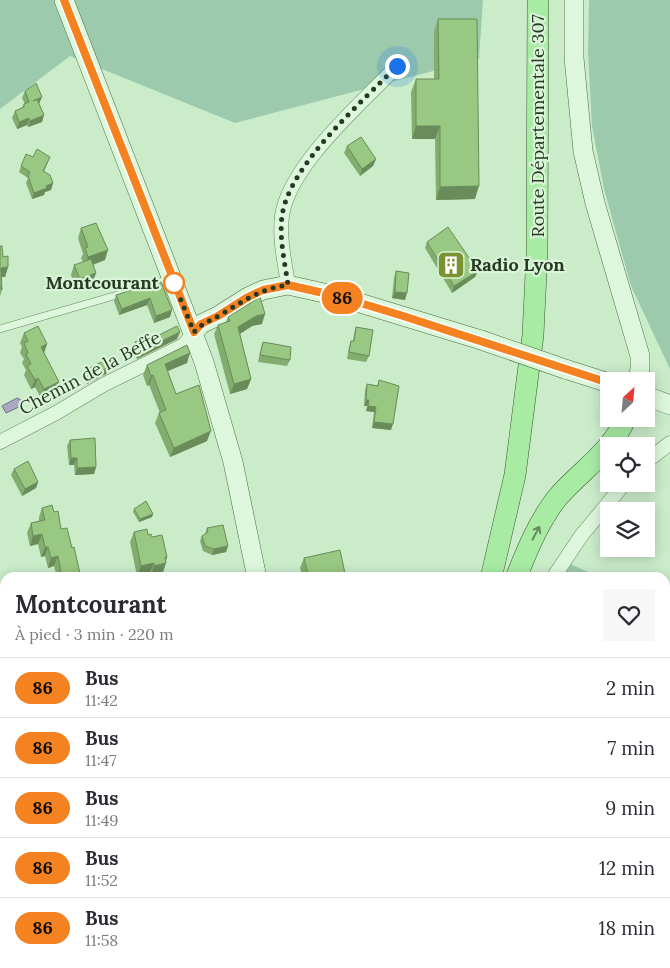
<!DOCTYPE html>
<html lang="fr">
<head>
<meta charset="utf-8">
<style>
	:root { --surface:#fff; --page:#f7f7f7; --text:#2b2b33; --muted:#7c7c81; --line:#e1e1e2 }
	body { margin:0; font-family:Lora,serif; background:var(--page); color:var(--text); height:100vh; display:flex; flex-direction:column; font-size:19px; white-space:nowrap }
	* { box-sizing:border-box; margin:0 }
	p { font-size:16px; color:var(--muted) }
	.icon { flex:none; width:28px; height:28px; fill:none; stroke:currentColor; stroke-width:2; stroke-linecap:round; stroke-linejoin:round }
	.map { position:relative; flex:1; overflow:hidden }
	.sheet { position:absolute; left:0px; top:572px; width:670px; height:396px; display:flex; flex-direction:column; background:var(--surface); border-radius:15px 15px 0 0; box-shadow:0 2px 12px #0003 }
	.sheet>* { flex:none }
	.badge { padding:0 10px; border-radius:16px; font-size:18px; line-height:32px }
	.needle { width:32px; rotate:26deg }
	.tools { position:absolute; left:600px; top:372px; display:grid; gap:10px }
	.tools a { display:grid; place-items:center; width:55px; height:55px; border-radius:0px; background:var(--surface); box-shadow:0 2px 12px #0003; font-size:25px }
	.you { position:absolute; width:25px; height:25px; margin:-12px; border:4px solid #fff; border-radius:50%; background:#1a73e8; box-shadow:0 0 0 8px #1a73e833 }
	.map>.badge { position:absolute; translate:-50% -50%; box-shadow:0 0 0 2px #fff }
	.round { display:grid; place-items:center; flex:none; width:52px; height:52px; border-radius:0px; background:var(--page) }
	.head { display:flex; align-items:center; justify-content:space-between; height:85px; padding:0 15px }
	h1 { font-size:24px; font-weight:700; line-height:38px }
	ul { padding:0; list-style:none }
	li { display:flex; align-items:center; gap:15px; height:60px; padding:0 15px; border-top:1px solid var(--line) }
	li div { flex:1 }
	li b { display:block; font-size:19px }
	li em { font-style:normal }
	li .badge { min-width:55px; font-weight:700; text-align:center }
	.map>svg:first-child { display:block }
	.green { fill:#9dcaad }
	.water { fill:#a9aac0; stroke:#70708f }
	.lines { fill:none; stroke-linecap:round; stroke-linejoin:round }
	.lane-casing { stroke:#67875e; stroke-width:8 }
	.street-casing { stroke:#67875e; stroke-width:15 }
	.secondary-casing { stroke:#4b6941; stroke-width:20 }
	.primary-casing { stroke:#3c5632; stroke-width:22 }
	.lane { stroke:#ddf7dc; stroke-width:7 }
	.street { stroke:#ddf7dc; stroke-width:14 }
	.secondary { stroke:#ddf7dc; stroke-width:19 }
	.primary { stroke:#a8eca4; stroke-width:21 }
	.secondary-bridge-casing { stroke:#4b6941; stroke-width:20; stroke-linecap:butt }
	.secondary-bridge { stroke:#ddf7dc; stroke-width:19 }
	.wall { fill:#83ac6f }
	.shaded-wall { fill:#6a8c5a }
	.building { fill:#98c881; stroke:#6a8c5a }
	.oneway { stroke:#618a5c }
	.line-casing { stroke:#fff; stroke-width:11 }
	.line { stroke:#f58220; stroke-width:8 }
	.walk { stroke:#273921; stroke-width:5; stroke-dasharray:0 9 }
	.stop-dot { fill:#fff; stroke:#f58220; stroke-width:2.5 }
	.labels { text-anchor:middle; stroke-width:4.5; stroke-linejoin:round; paint-order:stroke }
	.street-label { font-size:18px; fill:#273921; stroke:#d9f4d8 }
	.poi-label { font-size:18px; font-weight:bold; fill:#273921; stroke:#d9f4d8; text-anchor:start }
	.stop-label { font-size:18px; font-weight:bold; fill:#273921; stroke:#d9f4d8; text-anchor:end }
</style>
</head>
<body>
<div class="map">
<svg width="670" height="968" viewBox="0 0 670 968">
	<rect width="100%" height="100%" fill="#caecc9"/>
	<g class="green">
		<path d="M0 0H483L479 59 235 123 70 56 0 109Z"/>
		<path d="M589 0H670V369L631 286 604 189 592 126 588 53Z"/>
		<path d="M564 561 599 577 553 578Z"/>
		<path d="M665 654 670 655V968H507L491 964H665Z"/>
		<path d="M0 878 5 882V964H92L90 968H0Z"/>
	</g>
	<path class="water" d="M17 398 21 400V406L6 413 2 406Z"/>
	<g class="lines">
		<g class="lane-casing">
			<g id="lane">
				<path d="M139 288 170 279"/>
				<path d="M0 329 124 293"/>
			</g>
		</g>
		<g class="street-casing">
			<g id="street">
				<path d="M288 285C285 263 279 239 282 216 289 165 362 103 397 66"/>
				<path d="M0 442 56 413 103 385 184 345 194 332"/>
				<path d="M646 462 670 443"/>
				<path d="M553 578 581 536 624 484"/>
				<path d="M339 964 340 968"/>
				<path d="M416 968 417 964"/>
			</g>
		</g>
		<g class="secondary-casing">
			<g id="secondary">
				<path d="M64 0 204 362 233 462 257 578"/>
				<path d="M574 0V58L583 151 595 203 640 356V369L638 381"/>
				<path d="M194 332 201 324 218 316 248 297 263 290 288 285 337 296 481 340"/>
				<path d="M565 369 609 383"/>
				<path d="M646 396 670 405"/>
			</g>
		</g>
		<g class="primary-casing">
			<g id="primary">
				<path d="M491 578 515 475 533 335 537 253 538 0"/>
				<path d="M516 578C527 550 539 521 557 498 579 472 612 452 625 419"/>
				<path d="M364 964V968"/>
				<path d="M389 968V964"/>
			</g>
		</g>
		<use href="#lane" class="lane"/>
		<use href="#street" class="street"/>
		<use href="#secondary" class="secondary"/>
		<use href="#primary" class="primary"/>
		<g class="secondary-bridge-casing">
			<path id="secondary-bridge" d="M481 340 565 369"/>
		</g>
		<use href="#secondary-bridge" class="secondary-bridge"/>
	</g>
	<g class="wall">
		<path d="M438 19 475 199 436 200 435 139H412L411 92 416 79H434V32Z"/>
		<path d="M25 91 39 104 44 115 42 122 28 127 27 125 17 129 12 118 15 111 22 108 24 104H25L22 98Z"/>
		<path d="M347 146 376 159 373 166 360 176 344 153Z"/>
		<path d="M33 157H50L44 172 53 183 51 190 45 192 44 195 32 199 26 183 28 178 19 172 21 166Z"/>
		<path d="M81 228 105 260 93 265 96 273 92 283 76 289 71 275 74 265 83 262 81 258 83 254 78 238Z"/>
		<path d="M427 242 478 271 475 277 452 293 425 248Z"/>
		<path d="M0 246 3 257 8 267 5 277H1L2 290 0 296Z"/>
		<path d="M396 271 405 300 392 298 394 278Z"/>
		<path d="M148 287 170 317 154 323 147 305 119 315 114 301 116 295Z"/>
		<path d="M228 317 262 324 252 326 240 334 251 379 247 389 230 394 214 334 218 325 226 322Z"/>
		<path d="M356 327 369 356 366 362 347 359 349 347 351 341H353L354 334Z"/>
		<path d="M180 332 177 339 137 359 132 349 135 342H145Z"/>
		<path d="M24 333 47 344 44 352 55 391 41 398 35 387 31 389 24 375 26 370 22 363 24 359 20 353 22 347 20 343Z"/>
		<path d="M263 342 290 360 287 366 258 362 261 348Z"/>
		<path d="M187 363 167 371 176 394 207 441 170 457 155 423 159 413H160L149 385 147 386 143 375 147 365Z"/>
		<path d="M108 367 106 374 87 384 84 377 86 370Z"/>
		<path d="M379 380 391 430 372 428 374 412 366 411 367 406H364L365 390 367 384 377 386Z"/>
		<path d="M70 440 96 467 94 474 75 475 74 465H69L67 446Z"/>
		<path d="M14 469 38 482 36 488 22 496 11 475Z"/>
		<path d="M42 508 54 512 61 529 72 548 81 578H57L54 566 48 568 45 556 41 557 38 544 30 546 27 533 31 523 39 521V517Z"/>
		<path d="M134 509 153 514 152 517 139 522 133 512Z"/>
		<path d="M207 528 228 546 226 552 212 555 203 551 200 541 202 536 205 534Z"/>
		<path d="M134 532 148 535 152 537 167 557 163 572 151 575 150 572 137 576 130 542Z"/>
		<path d="M304 558 346 578H303L300 568Z"/>
	</g>
	<g class="shaded-wall">
		<path d="M42 97 39 104 33 101Z"/>
		<path d="M44 115 42 122 28 127 30 121Z"/>
		<path d="M29 118 27 125 17 129 19 122Z"/>
		<path d="M416 126H440L435 139H412Z"/>
		<path d="M376 159 373 166 360 176 362 169Z"/>
		<path d="M53 183 51 190 45 192 44 195 32 199 34 193 46 186Z"/>
		<path d="M479 186 475 199 436 200 440 187Z"/>
		<path d="M108 250 105 260 85 267 88 257Z"/>
		<path d="M8 267 5 277H0L1 268Z"/>
		<path d="M478 271 475 277 452 293 454 286Z"/>
		<path d="M96 273 92 283 76 289 80 279Z"/>
		<path d="M395 292 407 293 405 300 392 298Z"/>
		<path d="M150 298 147 305 119 315 122 309Z"/>
		<path d="M172 310 170 317 154 323 156 316Z"/>
		<path d="M265 314 262 324 252 326 235 337 238 327 256 316Z"/>
		<path d="M180 332 177 339 137 359 139 352Z"/>
		<path d="M47 344 44 353 41 347Z"/>
		<path d="M190 353 187 363 161 374 165 364Z"/>
		<path d="M108 367 106 374 87 384 90 378Z"/>
		<path d="M153 375 149 385 147 386 151 376Z"/>
		<path d="M38 378 35 387 31 389 35 380Z"/>
		<path d="M251 379 247 389 230 394 234 384Z"/>
		<path d="M59 382 55 391 41 398 44 389Z"/>
		<path d="M366 400H369L367 406H364Z"/>
		<path d="M368 406 376 407 374 412 366 411Z"/>
		<path d="M374 422 393 424 391 430 372 428Z"/>
		<path d="M211 431 207 441 170 457 174 448Z"/>
		<path d="M71 458H77L74 465H69Z"/>
		<path d="M96 467 94 474 75 475 77 468Z"/>
		<path d="M38 482 36 488 22 496 25 489Z"/>
		<path d="M153 514 152 517 139 522 140 519Z"/>
		<path d="M42 534 38 544 30 546 33 536Z"/>
		<path d="M228 546 226 552 212 555 214 549Z"/>
		<path d="M45 547H48L45 556 41 557Z"/>
		<path d="M58 556 54 566 48 568 51 558Z"/>
		<path d="M165 557H167L165 563H166L163 572 151 575 154 566Z"/>
		<path d="M154 563 150 572 137 576 141 566Z"/>
		<path d="M225 964H259L257 967H224Z"/>
	</g>
	<g class="building">
		<path d="M438 19H477L479 186 440 187V126H416V79H439Z"/>
		<path d="M36 83 42 97 33 101 37 99 44 115 30 121 29 118 19 122 15 111 24 107V104L29 102 25 91Z"/>
		<path d="M361 137 376 159 362 169 347 146Z"/>
		<path d="M37 149 50 157 43 171 50 175 53 183 46 186 47 188 34 193 28 176 30 172 21 166 26 154 33 157Z"/>
		<path d="M96 223 108 250 88 257 85 248 88 247 81 228Z"/>
		<path d="M448 227 478 271 454 286 427 242Z"/>
		<path d="M0 246H2L3 257 8 256V267L1 268 2 290 0 286Z"/>
		<path d="M91 259 96 273 80 279 74 265Z"/>
		<path d="M396 271 409 273 407 293 395 292Z"/>
		<path d="M161 282 172 310 156 316 150 298 122 309 116 295 147 285 148 287Z"/>
		<path d="M260 297 265 314 256 316 238 327 251 379 234 384 218 325 230 321 228 317Z"/>
		<path d="M38 326 47 344 41 347 59 382 44 389 38 378 35 380 27 366 31 364 26 354 28 353 24 343 28 341 24 333Z"/>
		<path d="M177 326 180 332 139 352 135 342 143 338 145 342Z"/>
		<path d="M356 327 373 330 369 356 349 352 351 341H354Z"/>
		<path d="M263 342 291 347 290 360 260 355Z"/>
		<path d="M187 345 190 353 165 364 176 394 199 385 211 431 174 448 159 413 166 410 153 375 151 376 147 365Z"/>
		<path d="M105 360 108 367 90 378 86 370Z"/>
		<path d="M379 380 399 386 393 424 374 422 376 407 368 406 369 400H366L367 384 378 386Z"/>
		<path d="M95 438 96 467 77 468V458H71L70 440Z"/>
		<path d="M28 461 38 482 25 489 14 469Z"/>
		<path d="M146 501 153 514 140 519 134 509Z"/>
		<path d="M52 505 54 512 58 511 61 529 67 528 72 548 74 547 81 578H62L58 556 51 558 48 547H45L42 534 33 536 31 523 45 520 42 508Z"/>
		<path d="M223 525 228 546 214 549 205 546 202 536 208 532 207 528Z"/>
		<path d="M147 529 148 535 151 534 152 537 162 535 167 557H165L166 563 154 566V563L141 566 134 532Z"/>
		<path d="M340 550 346 578H309L304 558Z"/>
	</g>
	<defs><path id="oneway-shaft" d="M-6 0H5M1.5-3L5.5 0L1.5 3" fill="none" stroke-width="1.6" stroke-linecap="round" stroke-linejoin="round" transform="scale(1.25)"/></defs>
	<use class="oneway" href="#oneway-shaft" transform="translate(536 533) rotate(-62)"/>
	<g class="lines">
		<g class="line-casing">
			<path id="line" d="M64 0 194 332 201 324 218 316 248 297 263 290 288 285 337 296 400 315 609 383"/>
		</g>
		<use href="#line" class="line"/>
		<path class="walk" d="M174 283 194 332C202 323 210 321 220 315 242 302 261 288 288 285 285 263 279 239 282 216 289 165 362 102 397 66"/>
	</g>
	<defs>
		<g id="building-square" transform="scale(1.4375)"><rect x="-9" y="-9" width="18" height="18" rx="4" fill="#7b9232" stroke="#d9f4d8"/><path d="M-4-6H4V6H1V3H-1V6H-4ZM-2.5-4.3h1.7v1.8h-1.7ZM.8-4.3h1.7v1.8H.8ZM-2.5-1h1.7V.8h-1.7ZM.8-1h1.7V.8H.8Z" fill="#fff"/></g>
	</defs>
	<g fill-rule="evenodd">
		<use href="#building-square" x="451" y="265"/>
	</g>
	<circle class="stop-dot" cx="174" cy="283" r="10"/>
	<g class="labels">
		<g class="street-label">
			<text transform="translate(538 126) rotate(-90)" y="6">Route Départementale 307</text>
			<text transform="translate(90 373) rotate(-28)" y="6">Chemin de la Beffe</text>
		</g>
		<g class="poi-label">
			<text x="470" y="271">Radio Lyon</text>
		</g>
		<g class="stop-label">
			<text x="159" y="289">Montcourant</text>
		</g>
	</g>
</svg>
<div class="tools">
<a><svg class="needle" viewBox="-14 -14 28 28"><path d="M0-13l5 13h-10z" fill="#e53935"/><path d="M0 13l5-13h-10z" fill="#7c7c81"/></svg></a>
<a><svg class="icon" aria-label="locate" viewBox="0 0 24 24"><circle cx="12" cy="12" r="6"/><path d="M12 2v4M12 18v4M2 12h4M18 12h4"/></svg></a>
<a><svg class="icon" aria-label="layers" viewBox="0 0 24 24"><path d="M12 4l9 5-9 5-9-5zM3 14l9 5 9-5"/></svg></a>
</div>
<div class="you" style="left:397px;top:66px"></div>
<b class="badge" style="left:342px;top:298px;background:#f58220;color:#111">86</b>
<section class="sheet">
<div class="head"><div><h1>Montcourant</h1><p>À pied · 3 min · 220 m</p></div><a class="round"><svg class="icon" aria-label="heart" viewBox="0 0 24 24"><path d="M12 20l-8-8c-3-5 5-10 8-4 3-6 11-1 8 4z"/></svg></a></div>
<ul>
<li><span class="badge" style="background:#f58220;color:#111">86</span><div><b>Bus</b><p>11:42</p></div><em>2 min</em></li>
<li><span class="badge" style="background:#f58220;color:#111">86</span><div><b>Bus</b><p>11:47</p></div><em>7 min</em></li>
<li><span class="badge" style="background:#f58220;color:#111">86</span><div><b>Bus</b><p>11:49</p></div><em>9 min</em></li>
<li><span class="badge" style="background:#f58220;color:#111">86</span><div><b>Bus</b><p>11:52</p></div><em>12 min</em></li>
<li><span class="badge" style="background:#f58220;color:#111">86</span><div><b>Bus</b><p>11:58</p></div><em>18 min</em></li>
</ul>
</section>
</div>
</body>
</html>
